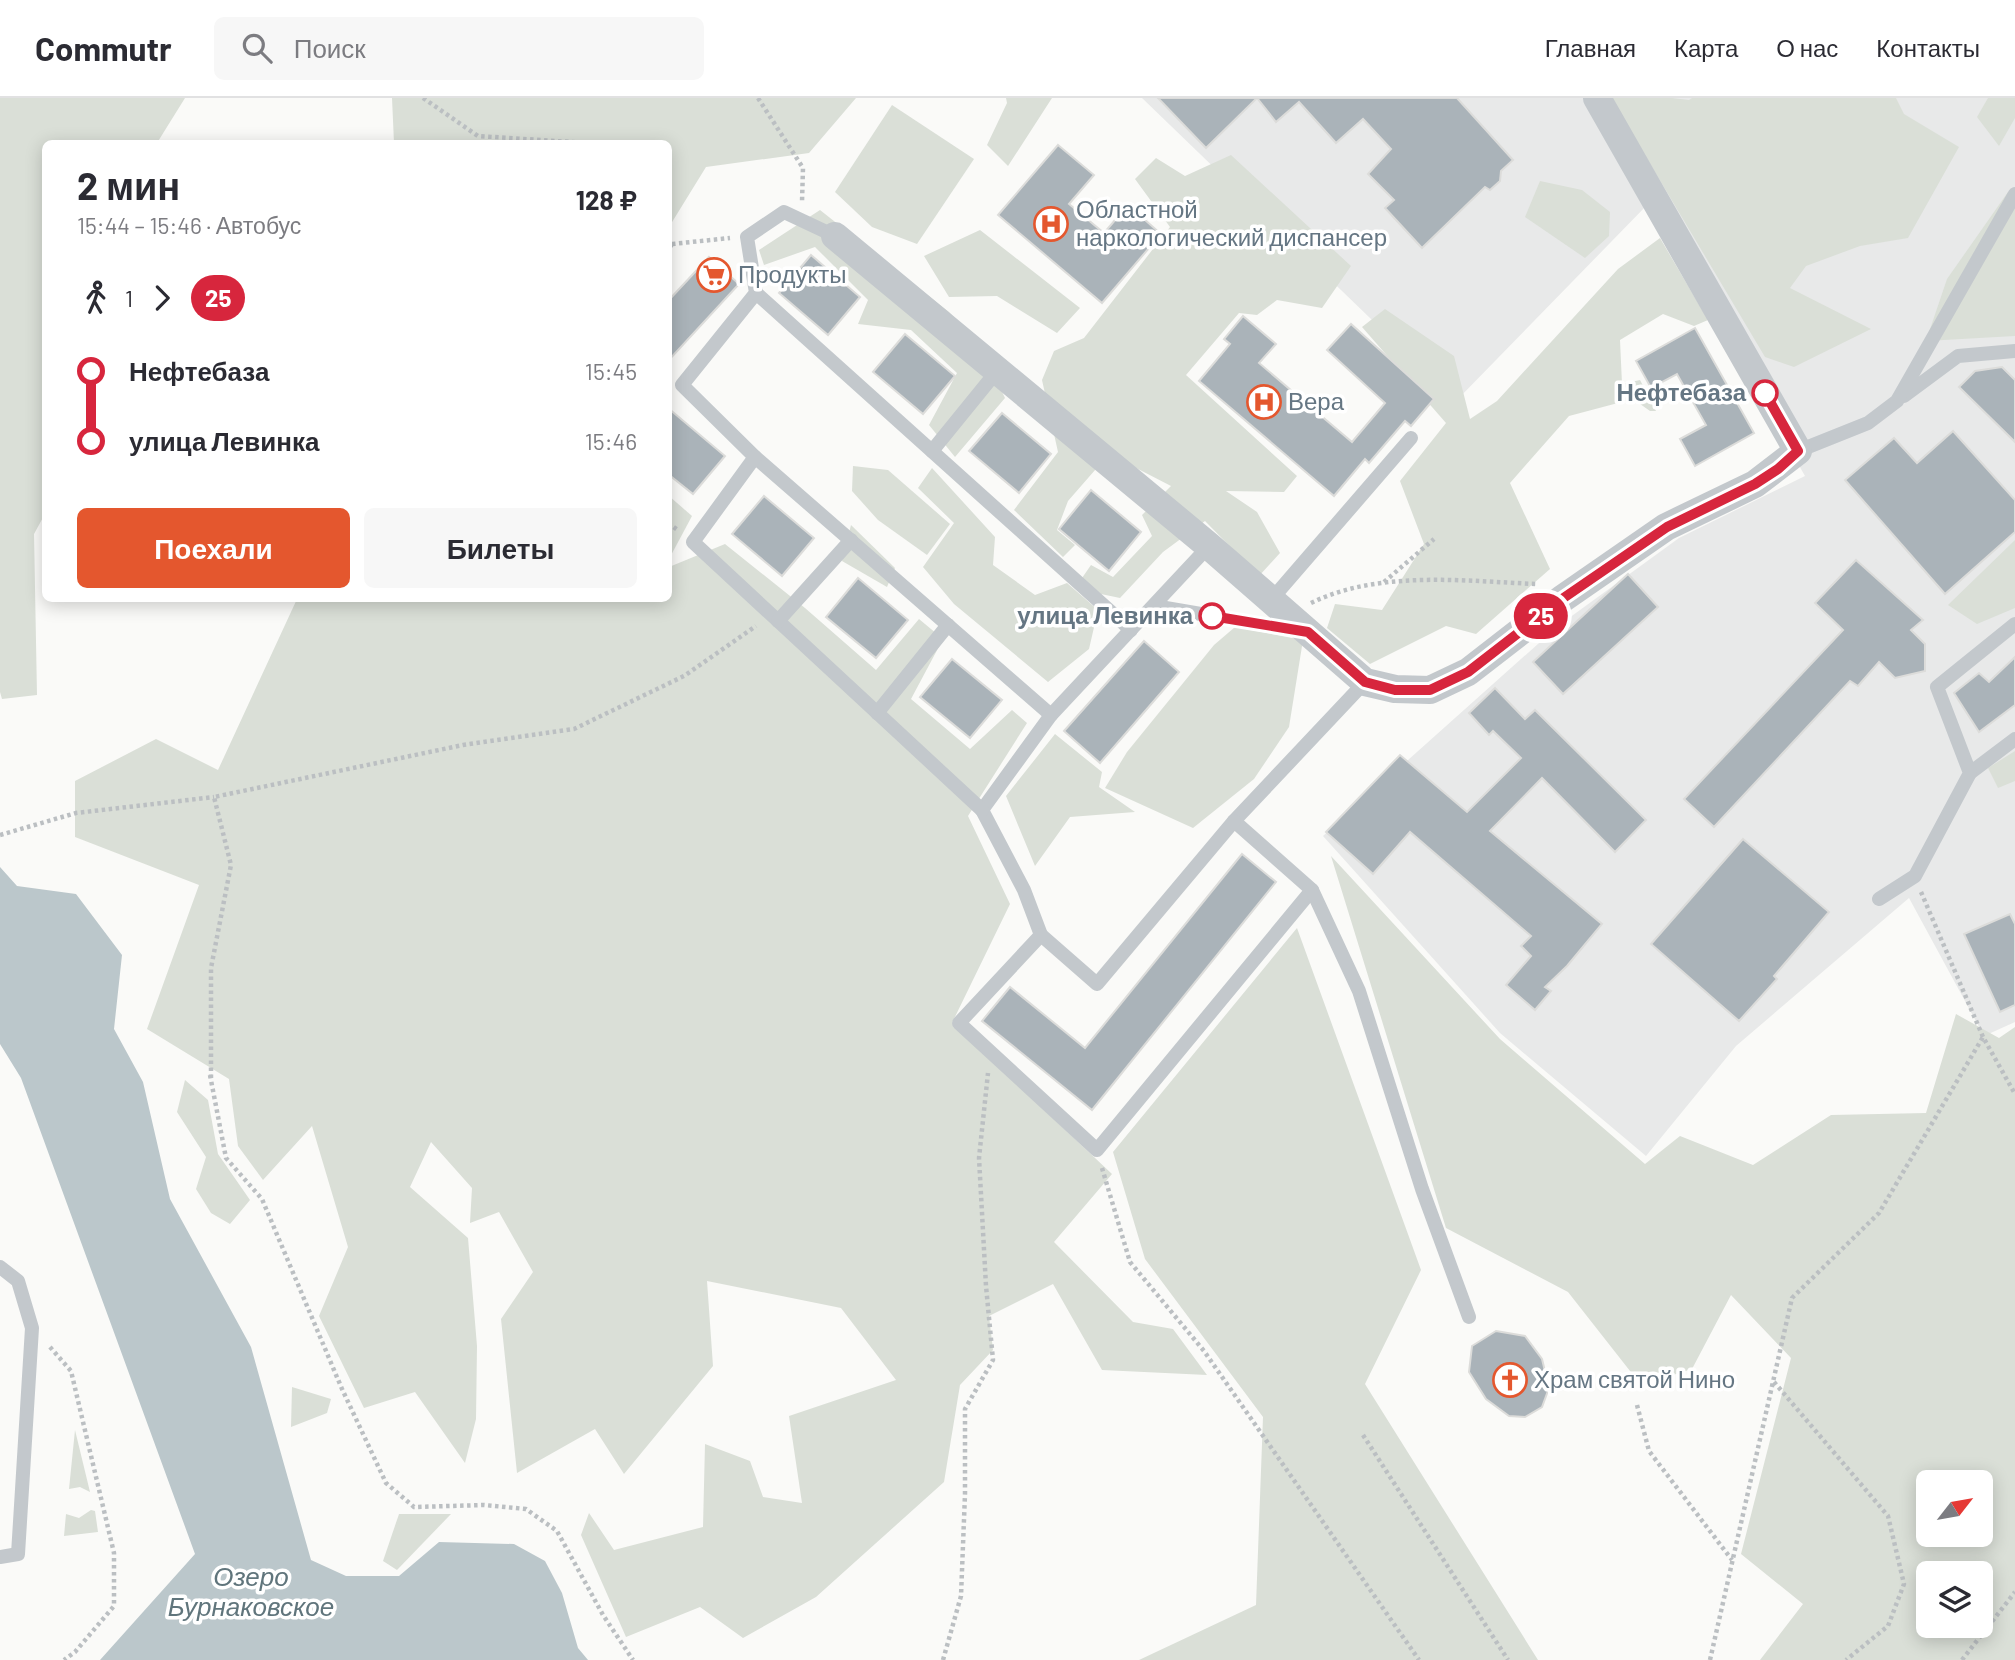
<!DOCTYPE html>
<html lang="ru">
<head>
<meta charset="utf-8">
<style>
	:root { --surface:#fff; --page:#f7f7f7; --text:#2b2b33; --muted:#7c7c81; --line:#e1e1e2; --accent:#e4572e }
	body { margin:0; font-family:Barlow,sans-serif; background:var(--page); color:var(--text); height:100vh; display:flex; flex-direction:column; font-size:26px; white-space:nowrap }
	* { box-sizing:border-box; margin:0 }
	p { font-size:23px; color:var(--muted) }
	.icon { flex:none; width:38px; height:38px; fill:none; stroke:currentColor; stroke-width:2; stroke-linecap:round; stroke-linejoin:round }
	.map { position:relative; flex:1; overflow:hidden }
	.side { position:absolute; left:42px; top:42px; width:630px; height:462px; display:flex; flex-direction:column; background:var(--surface); border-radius:10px; box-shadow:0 4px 18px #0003 }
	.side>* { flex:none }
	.badge { padding:0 14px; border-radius:23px; font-size:24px; line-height:46px }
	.needle { width:46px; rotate:59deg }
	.buttons { position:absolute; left:1916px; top:1372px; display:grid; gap:14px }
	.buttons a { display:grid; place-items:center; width:77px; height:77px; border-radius:10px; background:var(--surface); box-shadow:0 4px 18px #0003; font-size:35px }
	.map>.badge { position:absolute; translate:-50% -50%; box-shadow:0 0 0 4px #fff }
	.legs { display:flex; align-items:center; gap:10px; height:77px; padding:0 35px; font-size:23px }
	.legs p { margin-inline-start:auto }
	.headline { display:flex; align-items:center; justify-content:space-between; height:119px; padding:0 35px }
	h1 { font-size:38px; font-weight:700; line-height:52px }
	.cta { display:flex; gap:14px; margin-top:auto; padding:14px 35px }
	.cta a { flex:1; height:80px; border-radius:10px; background:var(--accent); color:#fff; font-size:28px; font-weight:700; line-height:80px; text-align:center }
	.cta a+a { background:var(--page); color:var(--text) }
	ul { padding:0 35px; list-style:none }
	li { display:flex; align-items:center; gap:24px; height:70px; font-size:26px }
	li i { display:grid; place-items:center; width:10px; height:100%; margin:0 9px; background:currentColor }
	li i::after { content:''; width:18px; height:18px; margin:-9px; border:5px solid; border-radius:50%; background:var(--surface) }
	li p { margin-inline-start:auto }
	li:first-child i { background:linear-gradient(#0000 50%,currentColor 0) }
	li:last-child i { background:linear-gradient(currentColor 50%,#0000 0) }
	header { display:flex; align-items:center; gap:42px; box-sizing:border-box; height:98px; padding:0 35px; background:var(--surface); border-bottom:2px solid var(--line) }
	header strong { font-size:33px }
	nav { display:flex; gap:38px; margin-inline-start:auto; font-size:24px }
	.search { width:490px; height:63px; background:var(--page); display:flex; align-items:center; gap:18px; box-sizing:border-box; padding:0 24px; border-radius:10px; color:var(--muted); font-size:26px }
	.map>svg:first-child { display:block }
	.built { fill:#e8e9e9 }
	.green { fill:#dadfd7; fill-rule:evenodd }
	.water { fill:#bbc7cb }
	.building { fill:#aab3b9; stroke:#dcdcda; stroke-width:2 }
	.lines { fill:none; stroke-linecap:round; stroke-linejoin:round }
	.path { stroke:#bbbfc2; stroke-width:4.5; stroke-dasharray:3.5 3.5; stroke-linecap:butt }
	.lane { stroke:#c3c8cc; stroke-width:14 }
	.street { stroke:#c3c8cc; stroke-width:28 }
	.line-1-casing { stroke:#fff; stroke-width:16 }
	.line-1 { stroke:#d7263d; stroke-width:10 }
	.stop-1-dot { fill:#fff; stroke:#d7263d; stroke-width:3.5 }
	.labels { text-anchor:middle; stroke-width:7; stroke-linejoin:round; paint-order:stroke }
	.poi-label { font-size:24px; fill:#657683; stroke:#fff; text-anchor:start }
	.stop-label { font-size:24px; font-weight:bold; fill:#657683; stroke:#fff; text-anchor:end }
	.water-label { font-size:26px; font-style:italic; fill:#60757c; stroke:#fff }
</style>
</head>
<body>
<header>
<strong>Commutr</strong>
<div class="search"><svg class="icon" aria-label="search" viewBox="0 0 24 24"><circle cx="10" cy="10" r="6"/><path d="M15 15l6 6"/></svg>Поиск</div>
<nav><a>Главная</a><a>Карта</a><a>О нас</a><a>Контакты</a></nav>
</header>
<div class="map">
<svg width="2015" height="1562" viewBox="0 0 2015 1562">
	<rect width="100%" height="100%" fill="#fafaf8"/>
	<path class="built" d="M1142 0H2015V924L1984 938 1909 800 1736 948 1646 1058 1500 935 1323 738 1558 528 1679 440 1805 378 1649 105 1456 303Z"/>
	<g class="green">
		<path d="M0 0H185L157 45 46 46V414L34 436 37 597 2 601 0 594Z"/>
		<path d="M392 0H856L809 55 706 69 669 129 668 46 394 45Z"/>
		<path d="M1006 0H1052L1008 68 987 47 1007 5Z"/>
		<path d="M1611 0H1672L1689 2 1692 0H1896L1904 16 1959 49 1908 140 1860 148 1806 168 1790 190 1871 231 1794 269 1765 259Z"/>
		<path d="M1988 0H2015V20L1999 48 1977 19Z"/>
		<path d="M892 7 974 61 917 146 872 129 835 94Z"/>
		<path d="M1231 57 1351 168 1322 210 1277 202 1257 217 1239 215 1186 277 1297 378 1284 394 1226 393 1257 414 1280 455 1259 478 1205 423 1163 454 1120 500 1101 496 1082 480 1091 467 1113 479 1152 438 1142 417 1171 388 1109 356 1068 403 1057 432 1075 447 1063 459 1014 412 1058 354 1042 282 1054 253 1084 240 1170 129 1135 81 1156 60 1185 78Z"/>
		<path d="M1540 83 1582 92 1610 114 1609 138 1585 160 1525 119Z"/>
		<path d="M2015 93V238L1926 243 1947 181 2008 94Z"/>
		<path d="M820 112 949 214 981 250 1005 300 955 359 929 327 957 275 911 232 858 226 868 202 815 149 764 167 759 152Z"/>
		<path d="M980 132 1080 210 1057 235 997 198 949 199 924 158Z"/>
		<path d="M1660 140 1708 222 1694 228 1663 216 1620 242 1622 286 1640 282 1656 313H1650L1633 301 1569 318 1510 385 1550 471 1476 536 1446 528 1370 566 1327 530 1335 506 1382 512 1424 446 1400 383 1446 325 1362 229 1385 211 1454 258 1470 321 1497 303 1618 171Z"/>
		<path d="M853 368 888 372 950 426 927 457 878 422 852 393Z"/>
		<path d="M932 370 995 439 993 467 1035 497 1067 485 1098 512 1089 551 1048 584 954 506 923 469 954 425 918 390Z"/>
		<path d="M669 398 692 418 669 461Z"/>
		<path d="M851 427 895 470 887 489 842 463Z"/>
		<path d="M2015 442V510L1977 526 1948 507Z"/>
		<path d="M725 446 805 510 876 572 919 521 943 541 911 601 970 651 1012 612 1027 625 968 718 1010 806 952 925 1112 1076 1054 1144 1133 1224 1173 1231 1207 1277 1102 1272 1053 1186 989 1218 993 1252 960 1287 944 1384 816 1499 743 1540 700 1509 626 1539 581 1437 589 1415 614 1452 703 1429 705 1346 750 1363 763 1399 802 1405 789 1318 896 1282 841 1210 707 1183 713 1268 624 1376 595 1331 517 1375 501 1221 533 1174 499 1114 470 1125 472 1090 431 1044 410 1089 468 1140 477 1248 476 1321 465 1365 415 1294 364 1310 319 1218 348 1149 312 1028 263 1082 238 1048 229 981 147 931 199 787 75 739V683L156 641 218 672 297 501 668 500 669 469Z"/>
		<path d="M1235 529 1303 542 1289 629 1254 681 1193 730 1105 690 1127 654 1214 547Z"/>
		<path d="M1055 636 1102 674 1099 689 1135 714 1070 719 1035 768 1006 698Z"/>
		<path d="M2015 653V683L1998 690 1988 670Z"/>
		<path d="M1331 758 1500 941 1645 1066 1680 1038 1753 1067 1831 1017 1926 1015 1956 916 1999 940 2015 929V1562H1760L1803 1506 1741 1456 1791 1260 1731 1197 1692 1271 1641 1287 1568 1194 1446 1130ZM1928 1384H1981V1437H1928ZM1928 1475H1981V1528H1928Z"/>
		<path d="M1297 830 1421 1172 1365 1286 1538 1562H1139L1256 1507 1263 1319 1145 1161 1113 1054Z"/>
		<path d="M185 982 208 1002 218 1056 250 1102 230 1126 211 1115 196 1091 206 1059 177 1014Z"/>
		<path d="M292 1289 331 1301 327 1315 291 1329Z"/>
		<path d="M75 1332 90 1394 80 1389 69 1391Z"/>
		<path d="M91 1412 95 1413 98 1434 64 1438 66 1416 79 1420Z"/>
		<path d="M399 1416H451L397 1472 383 1463Z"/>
	</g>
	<path class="water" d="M0 769 17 788 76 796 122 857 114 931 143 984 170 1101 251 1249 311 1462 346 1478H399L439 1444 514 1446 545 1463 562 1495 578 1550 588 1562H100L195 1456 21 980 0 946Z"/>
	<g class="building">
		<path d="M1158 0H1457L1513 62 1501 73 1500 83 1490 92 1485 89 1422 150 1385 110 1394 102 1368 76 1391 51 1363 21 1336 45 1299 4 1276 24 1257 0 1206 50Z"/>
		<path d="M1058 47 1094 77 1069 106 1104 135 1128 107 1161 136 1102 205 998 117Z"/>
		<path d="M811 157 860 199 828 237 779 195Z"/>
		<path d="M709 159 739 186 668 263V203Z"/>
		<path d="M1243 218 1276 246 1259 265 1352 344 1385 305 1327 252 1351 226 1434 301 1411 328 1405 323 1369 365 1365 361 1334 398 1199 283 1230 246 1224 241Z"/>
		<path d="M1695 230 1754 335 1695 368 1680 341 1706 327 1677 276 1651 290 1636 263Z"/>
		<path d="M905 236 955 278 923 316 873 274Z"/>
		<path d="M2002 269 2015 282V344L1959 289 1975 273Z"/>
		<path d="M668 310 725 358 693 396 668 376Z"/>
		<path d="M1002 315 1051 356 1019 395 969 353Z"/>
		<path d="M1953 333 2015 402V434L1945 496 1845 382 1894 340 1917 365Z"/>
		<path d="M1091 392 1141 434 1109 473 1059 431Z"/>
		<path d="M764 398 814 440 782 478 732 436Z"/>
		<path d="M1856 462 1923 522 1911 532 1925 546V573L1895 580 1879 564 1858 588 1850 583 1714 729 1684 701 1843 532 1815 505Z"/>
		<path d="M1628 476 1658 509 1563 596 1533 564Z"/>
		<path d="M858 480 908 522 876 560 826 519Z"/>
		<path d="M1144 543 1179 574 1100 665 1064 633Z"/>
		<path d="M2015 559V607L1979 634 1954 595 1979 575 1989 584Z"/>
		<path d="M952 561 1002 602 970 640 920 599Z"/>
		<path d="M1495 590 1525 621 1535 612 1646 722 1615 754 1542 680 1490 733 1602 826 1567 868 1545 889 1551 893 1535 912 1506 887 1531 858 1521 848 1531 838 1410 734 1373 776 1326 734 1400 657 1467 714 1521 660 1493 633 1489 637 1469 615Z"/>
		<path d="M1743 741 1829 814 1774 878 1777 881 1739 923 1651 846Z"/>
		<path d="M1242 756 1276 784 1092 1012 982 923 1010 889 1085 950Z"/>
		<path d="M2010 816 2015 826V907L2000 914 1964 836Z"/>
		<path d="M1496 1233 1525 1238 1542 1261 1549 1290 1542 1309 1525 1319 1509 1318 1486 1301 1469 1274 1472 1248Z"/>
	</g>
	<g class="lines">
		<g class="path">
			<path d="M423 0 478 38 602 46"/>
			<path d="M758 0 803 70 802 104"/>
			<path d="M668 141 672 146 668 152"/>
			<path d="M672 146 730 140"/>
			<path d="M668 425 679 433"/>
			<path d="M1384 484 1434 441"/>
			<path d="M1311 505C1378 472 1464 483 1536 486"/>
			<path d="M0 737 76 715 214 699"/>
			<path d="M1921 794 1983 939 2015 996"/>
			<path d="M210 977 226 1060 262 1101 342 1291 386 1385 414 1409 484 1407 526 1411 557 1433 603 1517 633 1562"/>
			<path d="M211 980V870L231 767 214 699 463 647 574 631 684 578 756 528"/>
			<path d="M1102 1070 1130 1164 1204 1253 1419 1562"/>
			<path d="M50 1249 71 1273 114 1455V1508L75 1554 64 1562"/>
			<path d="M1774 1284 1888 1418 1904 1486 1888 1528 1846 1562"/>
			<path d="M1637 1307 1649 1353 1732 1462"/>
			<path d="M1363 1337 1508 1562"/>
			<path d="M943 1562 961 1498 965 1396V1311L993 1262 986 1188 979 1060 988 975"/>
			<path d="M1710 1562 1792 1200 1879 1115 1983 939"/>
			<path d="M1962 1562 2015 1494"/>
		</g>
		<g class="lane">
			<path d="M835 138 784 114 747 139 756 195 682 287 755 359 1051 617 982 712 1024 792 1041 837 959 925 1097 1052 1312 792 1234 723 1365 584"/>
			<path d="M756 195 1131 532"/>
			<path d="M1904 298 1958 258 2015 253"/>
			<path d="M932 353 997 273"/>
			<path d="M1798 353 1868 325 1897 303 2015 96"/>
			<path d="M755 359 693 444 982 712"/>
			<path d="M1271 502 1411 340"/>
			<path d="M1154 508 1301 533"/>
			<path d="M778 523 851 442"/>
			<path d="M877 615 948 527"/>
			<path d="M1051 617 1209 448"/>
			<path d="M1970 675 2015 641"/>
			<path d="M1312 792 1359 893 1422 1091 1469 1219"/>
			<path d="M1879 801 1915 778 1970 675 1937 589 2015 526"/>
			<path d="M1041 837 1097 886 1234 723"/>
			<path d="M0 1169 18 1183 32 1230 18 1456 0 1459"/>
		</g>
		<path class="street" d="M835 138 1209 448 1365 584 1395 591 1430 592 1468 574 1562 501 1666 429 1755 386 1798 353 1597 0"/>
	</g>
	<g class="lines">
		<g class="line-1-casing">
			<path id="line-1" d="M1212 518 1308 534 1365 584 1395 592H1430L1468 574 1562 501 1667 429 1755 386 1778 371 1798 353 1765 295"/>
		</g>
		<use href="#line-1" class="line-1"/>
	</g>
	<defs>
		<g id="hospital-ring" transform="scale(1.75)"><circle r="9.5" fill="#fff" stroke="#e4572e" stroke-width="1.5"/><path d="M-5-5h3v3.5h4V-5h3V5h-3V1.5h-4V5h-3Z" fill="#e4572e"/></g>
		<g id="supermarket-ring" transform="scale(1.75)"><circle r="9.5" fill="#fff" stroke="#e4572e" stroke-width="1.5"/><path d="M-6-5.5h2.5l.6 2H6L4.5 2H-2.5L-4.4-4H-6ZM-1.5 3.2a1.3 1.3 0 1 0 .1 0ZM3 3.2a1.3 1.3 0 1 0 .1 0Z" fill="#e4572e"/></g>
		<g id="church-ring" transform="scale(1.75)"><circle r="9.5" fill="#fff" stroke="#e4572e" stroke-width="1.5"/><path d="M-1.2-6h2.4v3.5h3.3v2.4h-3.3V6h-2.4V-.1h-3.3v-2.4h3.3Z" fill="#e4572e"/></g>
	</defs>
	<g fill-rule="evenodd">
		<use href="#hospital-ring" x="1051" y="126"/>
		<use href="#supermarket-ring" x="714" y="177"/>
		<use href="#hospital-ring" x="1264" y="304"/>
		<use href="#church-ring" x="1510" y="1282"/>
	</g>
	<g class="stop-1-dot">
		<circle cx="1765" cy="295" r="12"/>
		<circle cx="1212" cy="518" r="12"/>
	</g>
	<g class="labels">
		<g class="poi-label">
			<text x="1076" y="120">Областной<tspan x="1076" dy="28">наркологический диспансер</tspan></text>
			<text x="738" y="185">Продукты</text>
			<text x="1288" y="312">Вера</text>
			<text x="1534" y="1290">Храм святой Нино</text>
		</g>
		<g class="stop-label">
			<text x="1746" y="303">Нефтебаза</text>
			<text x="1193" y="526">улица Левинка</text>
		</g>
		<g class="water-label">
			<text x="251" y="1488">Озеро<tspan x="251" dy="30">Бурнаковское</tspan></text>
		</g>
	</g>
</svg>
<div class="buttons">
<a><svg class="needle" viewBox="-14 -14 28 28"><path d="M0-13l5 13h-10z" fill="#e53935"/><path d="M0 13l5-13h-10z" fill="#7c7c81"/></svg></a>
<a><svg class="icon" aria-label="layers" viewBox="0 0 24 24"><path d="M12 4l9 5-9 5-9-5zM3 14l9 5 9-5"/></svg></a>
</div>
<b class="badge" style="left:1541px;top:518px;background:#d7263d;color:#fff">25</b>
<section class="side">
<div class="headline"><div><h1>2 мин</h1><p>15:44 – 15:46 · Автобус</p></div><b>128 ₽</b></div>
<div class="legs"><svg class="icon" aria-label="walk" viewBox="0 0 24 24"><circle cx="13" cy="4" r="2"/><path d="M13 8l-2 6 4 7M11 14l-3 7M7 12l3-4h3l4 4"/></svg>1<svg class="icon" aria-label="forward" viewBox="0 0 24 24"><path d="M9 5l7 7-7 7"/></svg><b class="badge" style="background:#d7263d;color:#fff">25</b></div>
<ul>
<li><i style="color:#d7263d"></i><b>Нефтебаза</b><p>15:45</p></li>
<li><i style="color:#d7263d"></i><b>улица Левинка</b><p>15:46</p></li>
</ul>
<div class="cta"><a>Поехали</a><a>Билеты</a></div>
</section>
</div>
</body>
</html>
